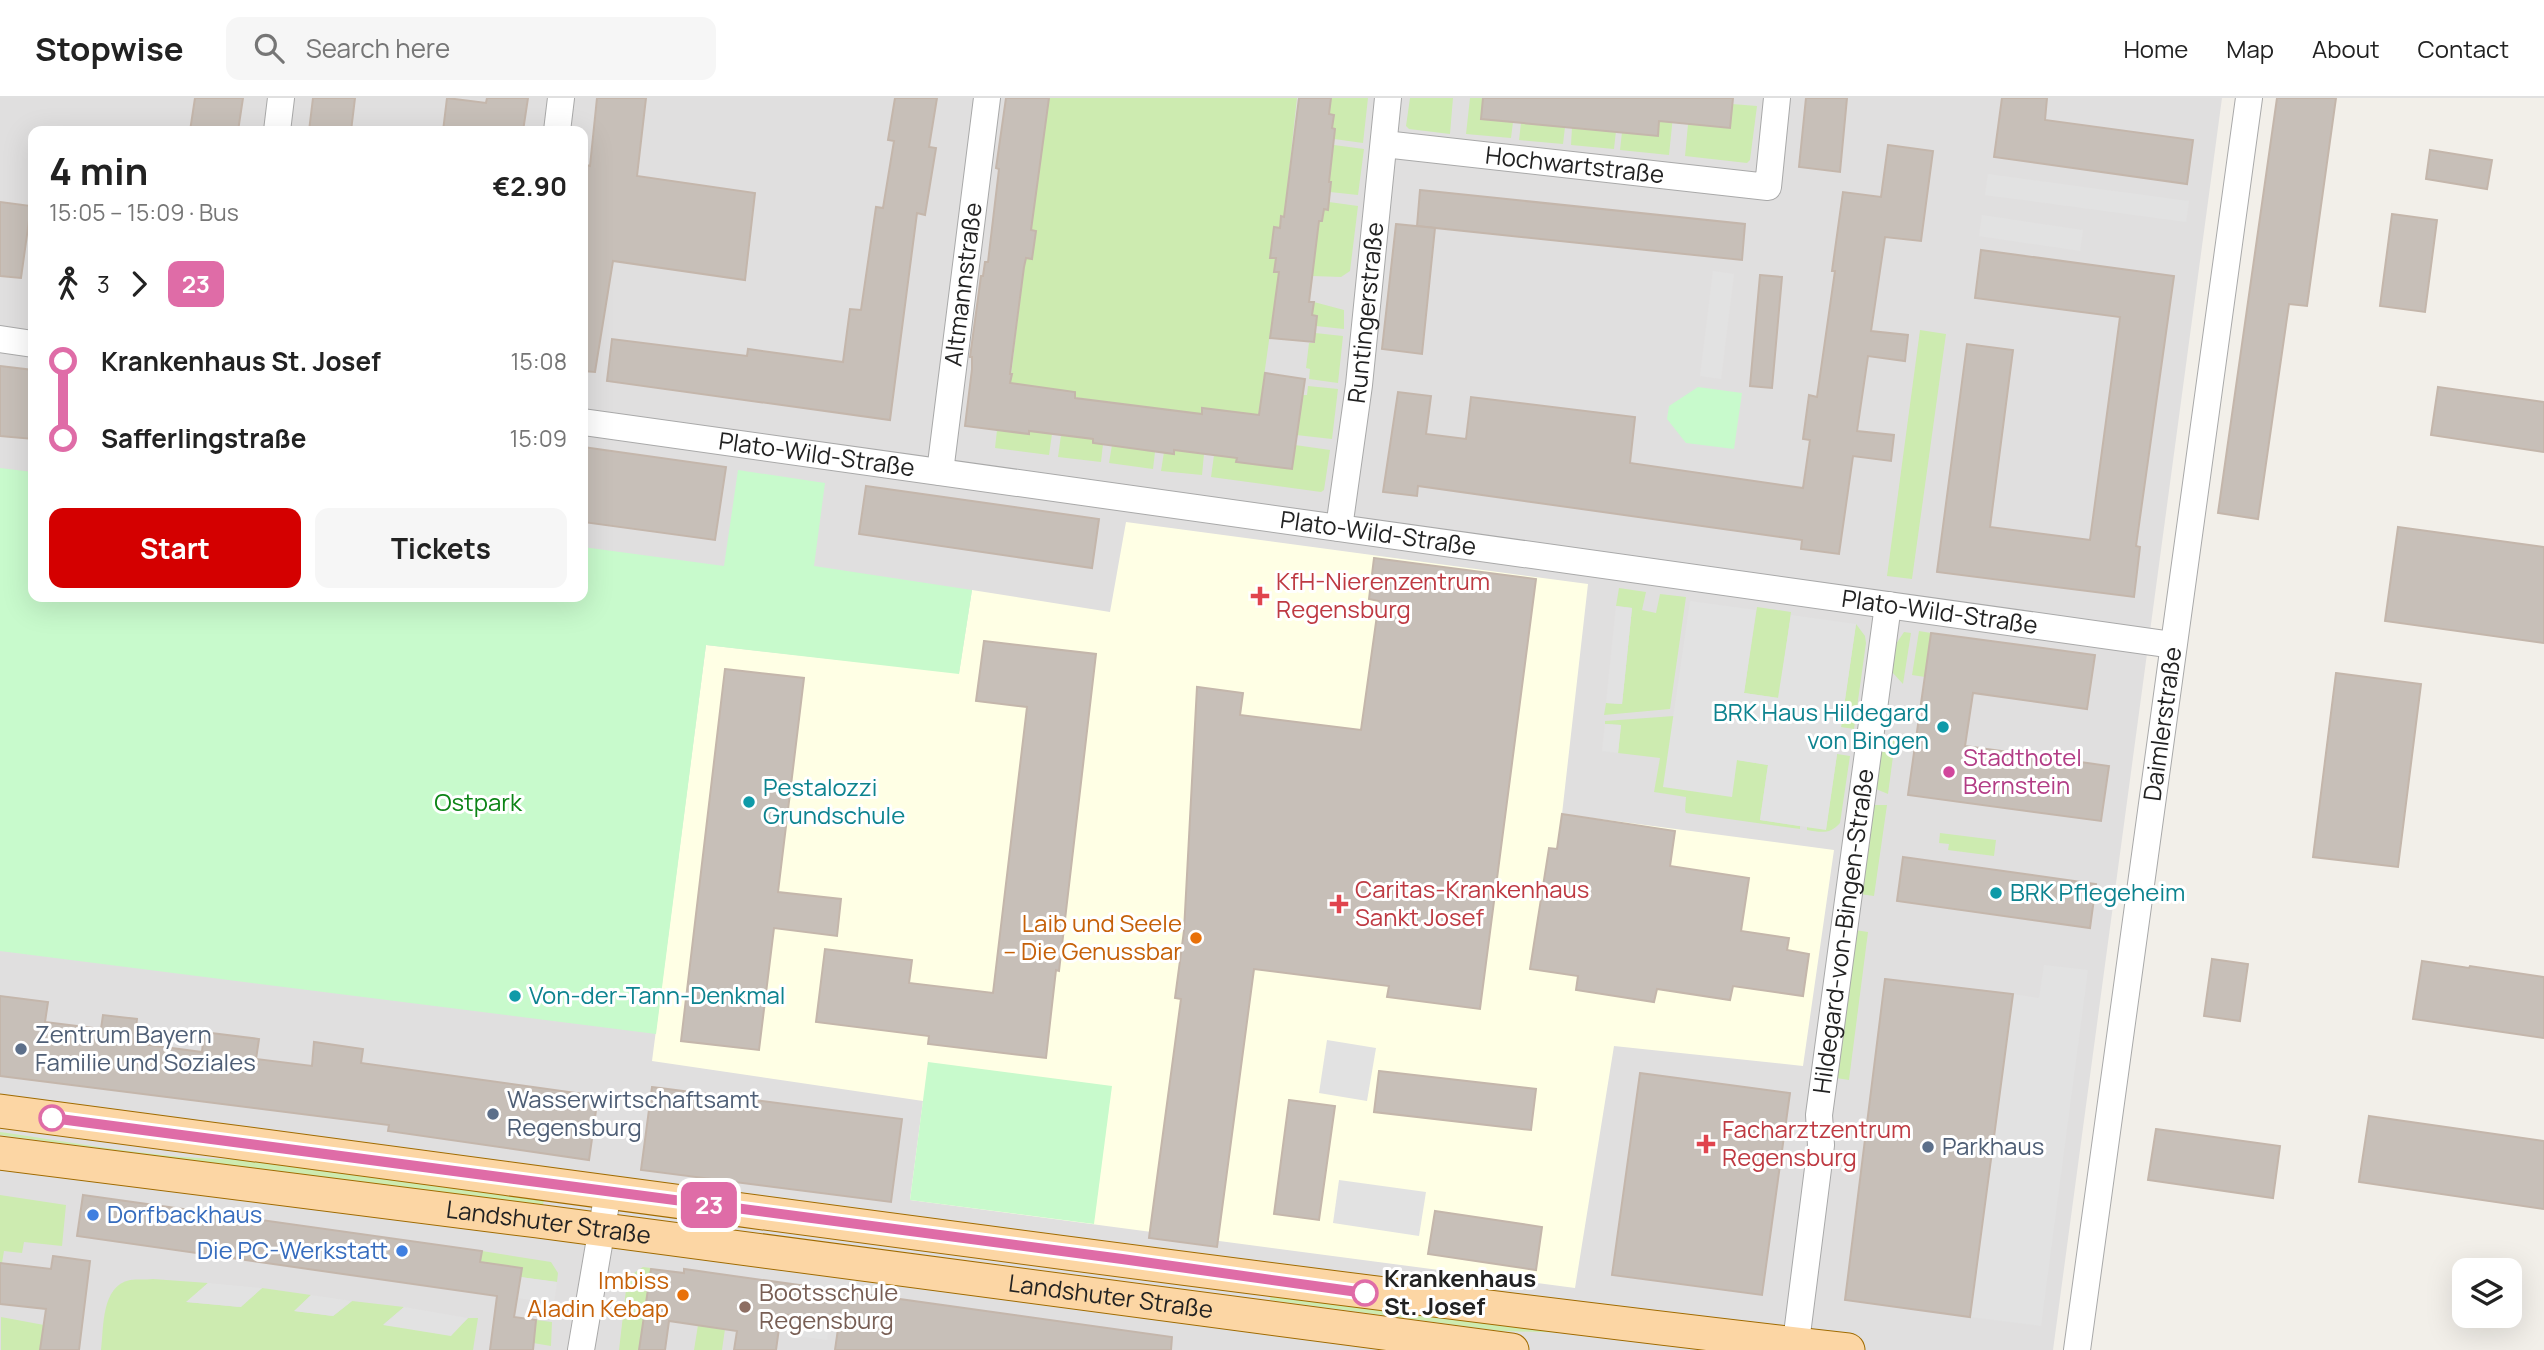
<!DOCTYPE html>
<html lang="en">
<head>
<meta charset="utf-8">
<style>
	:root { --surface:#fff; --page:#f6f6f6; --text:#222; --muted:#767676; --line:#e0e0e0; --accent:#d40000 }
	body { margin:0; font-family:Manrope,sans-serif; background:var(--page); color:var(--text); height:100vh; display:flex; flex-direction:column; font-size:26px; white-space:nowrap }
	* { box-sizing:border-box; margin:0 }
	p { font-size:23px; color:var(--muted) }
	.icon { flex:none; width:38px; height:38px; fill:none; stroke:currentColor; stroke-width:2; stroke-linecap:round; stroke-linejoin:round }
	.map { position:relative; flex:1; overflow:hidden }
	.side { position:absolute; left:28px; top:28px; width:560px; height:476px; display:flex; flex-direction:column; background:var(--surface); border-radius:14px; box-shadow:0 7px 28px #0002 }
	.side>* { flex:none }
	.badge { padding:0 14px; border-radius:10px; font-size:24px; line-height:46px }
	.buttons { position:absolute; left:2452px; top:1160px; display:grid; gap:14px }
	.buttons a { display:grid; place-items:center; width:70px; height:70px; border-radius:14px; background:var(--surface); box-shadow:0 7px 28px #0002; font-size:35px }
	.map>.badge { position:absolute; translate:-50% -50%; box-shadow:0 0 0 4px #fff }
	.legs { display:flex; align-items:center; gap:10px; height:77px; padding:0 21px; font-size:23px }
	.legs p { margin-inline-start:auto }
	.headline { display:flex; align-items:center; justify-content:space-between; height:119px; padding:0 21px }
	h1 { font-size:38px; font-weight:700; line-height:52px }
	.cta { display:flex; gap:14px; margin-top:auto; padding:14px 21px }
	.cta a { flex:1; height:80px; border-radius:14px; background:var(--accent); color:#fff; font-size:28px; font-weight:700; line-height:80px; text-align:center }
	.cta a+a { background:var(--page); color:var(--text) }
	ul { padding:0 21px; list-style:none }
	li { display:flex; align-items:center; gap:24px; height:77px; font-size:26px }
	li i { display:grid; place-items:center; width:10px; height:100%; margin:0 9px; background:currentColor }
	li i::after { content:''; width:18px; height:18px; margin:-9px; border:5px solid; border-radius:50%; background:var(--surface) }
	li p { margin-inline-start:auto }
	li:first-child i { background:linear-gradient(#0000 50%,currentColor 0) }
	li:last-child i { background:linear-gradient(currentColor 50%,#0000 0) }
	header { display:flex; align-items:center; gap:42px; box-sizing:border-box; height:98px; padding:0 35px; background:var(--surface); border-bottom:2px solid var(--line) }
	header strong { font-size:33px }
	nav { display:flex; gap:38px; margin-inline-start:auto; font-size:24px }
	.search { width:490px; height:63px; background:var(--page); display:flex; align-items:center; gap:18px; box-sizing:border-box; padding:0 24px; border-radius:14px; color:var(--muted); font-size:26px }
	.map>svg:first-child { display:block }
	.residential { fill:#e0dfdf; fill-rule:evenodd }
	.education { fill:#ffffe5 }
	.grass { fill:#cdebb0 }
	.park { fill:#c8facc }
	.parking { fill:#e2e2e2 }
	.building { fill:#c7bfb8; stroke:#c4b6ab; stroke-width:2 }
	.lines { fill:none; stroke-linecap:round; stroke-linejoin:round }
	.minor-casing { stroke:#a9a9a9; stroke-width:28 }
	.major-casing { stroke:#a06b00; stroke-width:35 }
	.minor { stroke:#fff; stroke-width:26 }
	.major { stroke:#fcd6a4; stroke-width:33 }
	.line-1-casing { stroke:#fff; stroke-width:16 }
	.line-1 { stroke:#df6ca7; stroke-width:10 }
	.health-dot { fill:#e0444e; stroke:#fff; stroke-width:2.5 }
	.culture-dot { fill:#0f9aa8; stroke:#fff; stroke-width:2.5 }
	.hotel-dot { fill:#d1479c; stroke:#fff; stroke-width:2.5 }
	.food-dot { fill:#e8710a; stroke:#fff; stroke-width:2.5 }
	.service-dot { fill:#5c6f8a; stroke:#fff; stroke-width:2.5 }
	.stop-1-dot { fill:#fff; stroke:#df6ca7; stroke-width:3.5 }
	.shop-dot { fill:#3f7fe0; stroke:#fff; stroke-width:2.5 }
	.education-dot { fill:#8d6e63; stroke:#fff; stroke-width:2.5 }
	.labels { text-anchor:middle; stroke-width:6; stroke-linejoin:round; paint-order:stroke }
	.street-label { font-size:24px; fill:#222; stroke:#fff }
	.health-label { font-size:24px; fill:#be3a42; stroke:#fff; text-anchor:start }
	.culture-label { font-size:24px; fill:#0d838f; stroke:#fff; text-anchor:start }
	.hotel-label { font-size:24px; fill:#b23c85; stroke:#fff; text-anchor:start }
	.park-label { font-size:24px; fill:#0c8416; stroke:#fff }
	.food-label { font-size:24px; fill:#c56008; stroke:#fff; text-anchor:end }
	.service-label { font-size:24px; fill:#4e5e75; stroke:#fff; text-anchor:start }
	.shop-label { font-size:24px; fill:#366cbe; stroke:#fff; text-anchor:start }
	.stop-label { font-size:24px; font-weight:bold; fill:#222; stroke:#fff; text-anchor:start }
	.education-label { font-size:24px; fill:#785e54; stroke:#fff; text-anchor:start }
</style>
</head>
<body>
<header>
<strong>Stopwise</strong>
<div class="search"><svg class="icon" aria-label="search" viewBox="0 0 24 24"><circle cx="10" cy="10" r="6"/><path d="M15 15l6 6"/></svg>Search here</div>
<nav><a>Home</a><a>Map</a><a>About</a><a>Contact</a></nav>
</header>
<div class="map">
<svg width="2544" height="1252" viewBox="0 0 2544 1252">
	<rect width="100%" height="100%" fill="#f2efe9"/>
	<path class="residential" d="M0 0H2222L2053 1252H0ZM33 33H583V499H33Z"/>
	<path class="education" d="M1126 424 1588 486 1562 716 1834 752 1803 968 1614 948 1575 1190 910 1102 923 1003 652 963 706 547 959 575 972 492 1110 514Z"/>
	<g class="grass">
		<path d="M1049 0H1297L1284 119 1281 118 1280 130 1274 129 1270 159 1276 160 1275 174 1309 178 1275 200 1257 328 1202 311V316L1087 301 1075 299V294L1047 290 1009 294 1024 169 1026 160H1032L1036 134 1031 132Z"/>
		<path d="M1331 0H1368L1363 45 1334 41 1335 31 1332 30 1329 16Z"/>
		<path d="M1410 0H1453L1450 36 1409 31 1406 28Z"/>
		<path d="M1470 0H1483L1481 21 1513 24 1511 40 1466 36Z"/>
		<path d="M1732 6 1757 8 1750 62 1747 65 1685 58 1688 26Z"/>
		<path d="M1660 16 1673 18 1669 57 1620 52 1622 34 1657 38Z"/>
		<path d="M1521 25 1565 29 1563 46 1519 42Z"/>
		<path d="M1572 29 1616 33 1614 51 1571 47Z"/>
		<path d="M1334 47 1364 51 1358 97 1330 94 1331 84 1327 83 1330 58H1332Z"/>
		<path d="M1329 104 1358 108 1350 173 1341 179 1312 178 1319 123H1322L1324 111H1328Z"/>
		<path d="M1314 204 1344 212V231L1316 228 1317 219 1312 217Z"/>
		<path d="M1920 232 1946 236 1912 481 1887 478Z"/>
		<path d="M1315 235 1343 238 1338 285 1309 281 1310 271 1306 270 1309 245H1314Z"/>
		<path d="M1308 288 1338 291 1332 341 1296 337 1302 297H1307Z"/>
		<path d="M997 332 1029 336V333L1052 336 1049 357 995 350Z"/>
		<path d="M1061 337 1093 341 1103 346 1101 364 1058 359Z"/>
		<path d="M1112 347 1144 348V352L1155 354 1153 371 1109 365Z"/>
		<path d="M1295 347 1330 352 1324 392 1321 394 1211 379 1214 357 1237 360 1236 364 1292 371Z"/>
		<path d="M1174 352 1204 356 1202 377 1161 373 1164 354Z"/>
		<path d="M1619 490 1646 494 1642 512 1656 515 1660 496 1686 499 1670 611 1604 617 1606 605 1622 606 1632 510 1616 508Z"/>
		<path d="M1757 509 1791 514 1779 600 1744 595Z"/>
		<path d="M1856 526 1865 538 1866 545 1854 631 1841 629Z"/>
		<path d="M1919 533 1931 535 1925 579 1912 577Z"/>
		<path d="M1904 534 1911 535 1903 586 1892 574 1896 546Z"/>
		<path d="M1674 618 1664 689 1737 662 1768 667 1760 722 1800 728V731L1686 715 1685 712 1686 699 1654 694 1660 660 1618 655 1621 627 1605 626V623Z"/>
		<path d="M1896 636 1888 696 1876 691 1882 641Z"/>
		<path d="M1837 656 1850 658 1840 725C1830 737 1820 734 1807 732V729L1826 731Z"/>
		<path d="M1874 707H1887L1874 798 1860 796Z"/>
		<path d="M1940 735 1996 742 1994 758 1948 752 1949 746 1939 745Z"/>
		<path d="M1855 832 1868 834 1849 982 1836 980Z"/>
		<path d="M0 1034C81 1045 167 1063 248 1061L544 1098 543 1109 0 1037Z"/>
		<path d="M0 1097 66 1107 62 1148 24 1144 22 1155 4 1153 2 1165H0Z"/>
		<path d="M482 1153 551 1164 558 1175 557 1184 520 1179 521 1170 480 1164Z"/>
		<path d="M643 1169 651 1170 639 1252H619L627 1183 631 1177Z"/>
		<path d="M153 1181 208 1185 187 1204 240 1209 262 1190 311 1197 295 1213 333 1218 352 1203 404 1209 384 1226 450 1237 468 1220H478L473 1252H101C104 1229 101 1188 130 1182 137 1181 146 1182 153 1181Z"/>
		<path d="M1271 1195 1575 1235 1501 1233 1270 1202Z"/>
		<path d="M1 1219 44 1227 40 1252H1Z"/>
		<path d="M536 1222 552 1224 551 1248 533 1245Z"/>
		<path d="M698 1227 725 1231 722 1252H694Z"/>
	</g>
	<g class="park">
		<path d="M1698 289 1742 295 1734 351 1686 345 1667 321 1669 308Z"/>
		<path d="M0 370 33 374V499H583V449L724 468 738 372 825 385 814 468 972 492 959 576 706 547 656 936 0 853Z"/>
		<path d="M928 964 1112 988 1094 1126 910 1102Z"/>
	</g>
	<g class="parking">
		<path d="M1988 76 2189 103 2186 124 1985 97Z"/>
		<path d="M1982 117 2083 132 2080 153 1979 138Z"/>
		<path d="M1713 173 1734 176 1721 281 1700 278Z"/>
		<path d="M1690 503 1756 512 1744 595 1778 600 1791 517 1856 526 1826 732 1760 722 1768 667 1737 662 1732 699 1663 689Z"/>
		<path d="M1616 508 1632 510 1622 606 1606 605Z"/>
		<path d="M1605 626 1621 627 1618 655 1602 653Z"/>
		<path d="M2044 867 2088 872 2041 1228 1970 1219 2013 896 2039 900Z"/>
		<path d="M1327 942 1376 950 1367 1003 1319 995Z"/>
		<path d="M1339 1082 1426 1094 1419 1138 1333 1125Z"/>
		<path d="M520 1179 557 1184 554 1205 517 1200Z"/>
		<path d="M208 1185 262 1190 241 1209 186 1204Z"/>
		<path d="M311 1197 352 1203 333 1218 294 1213Z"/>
		<path d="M404 1209 468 1220 451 1238 383 1227Z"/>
		<path d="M800 1219 829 1223 827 1242 798 1238Z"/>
	</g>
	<g class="building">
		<path d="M195 0H243L238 33H190Z"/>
		<path d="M313 0H355L351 33H309Z"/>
		<path d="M447 0 486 5 487 0H528L523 33H443Z"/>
		<path d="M597 0H646L637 78 755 95 745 182 613 163 595 274 583 273V66L590 68Z"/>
		<path d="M895 0H937L929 49 936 50 925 117 917 115 890 322 607 283 612 241 747 258 748 251 843 264 850 211 861 212 876 109 883 110 894 43 888 42Z"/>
		<path d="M1006 0H1049L1031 132 1036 133 1032 161 1026 160 1024 169 1010 276H1012L1010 285 1075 294V300L1202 316V310L1259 317 1265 275 1305 281 1292 371 1236 364 1237 360 1174 352V356L1093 345V341L1029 333V336L965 328 972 271V259H970L981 178H983L985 164H988L999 71 996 70Z"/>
		<path d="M1299 0H1331L1329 16 1334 17 1332 30 1335 31 1329 84H1331L1328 112 1324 111 1322 123H1319L1309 204H1314L1312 217 1317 218 1314 244 1270 240 1279 174H1274L1276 160H1270L1274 129 1280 130 1281 118 1284 119Z"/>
		<path d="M1483 0H1733L1730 30 1659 23 1658 38 1481 21Z"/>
		<path d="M1806 0H1847L1840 74 1799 69Z"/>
		<path d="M2002 0H2047L2045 22 2193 42 2187 86 1994 59Z"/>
		<path d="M2277 0H2336L2307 208 2289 206 2258 421 2218 415Z"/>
		<path d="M1888 47 1933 53 1921 143 1885 139 1871 233 1908 237 1905 263 1868 258 1857 333 1894 337 1891 363 1853 358 1839 456 1801 451 1802 442 1418 388 1417 398 1383 394 1398 294 1431 298 1426 336 1466 341 1471 299 1635 319 1630 365 1803 390 1810 342 1803 341 1809 297 1817 299 1835 173H1832L1843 94 1881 99Z"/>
		<path d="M2430 52 2492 62 2487 91 2426 81Z"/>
		<path d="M1420 92 1745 126 1742 162 1417 128Z"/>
		<path d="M0 104 31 108 21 180 0 178Z"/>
		<path d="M2392 116 2437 122 2425 214 2380 208Z"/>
		<path d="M1396 126 1435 130 1422 256 1382 251Z"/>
		<path d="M1981 152 2174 178 2136 448 2140 449 2134 499 1937 474 1967 246 2013 252 1990 429 2090 442 2120 219 1975 200Z"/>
		<path d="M1760 177 1782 179 1772 290 1750 288Z"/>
		<path d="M0 268 33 272V341L0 338Z"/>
		<path d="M2438 289 2544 304V354L2431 337Z"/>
		<path d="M583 349 726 369 715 442 583 424Z"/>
		<path d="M866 388 1099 421 1092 470 859 436Z"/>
		<path d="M2398 429 2544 449V545L2385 523Z"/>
		<path d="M1374 460 1536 481 1480 911 1387 899 1389 888 1254 871 1217 1149 1149 1140 1181 901 1175 900 1184 833 1197 589 1243 595 1240 617 1361 632 1379 503 1369 501Z"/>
		<path d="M1931 535 2095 557 2087 611 1973 595 1965 648 2109 668 2101 723 1908 697Z"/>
		<path d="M984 543 1096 556 1059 873 1056 872 1046 960 928 946 929 938 816 924 825 851 912 862 909 885 993 895 1027 609 976 603Z"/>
		<path d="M725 571 804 580 778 794 841 801 837 838 774 830 759 952 681 943Z"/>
		<path d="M2336 575 2421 586 2398 769 2313 759Z"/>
		<path d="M1562 716 1675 733 1670 768 1749 780 1741 833 1789 840 1787 852 1809 856 1803 898 1733 888 1730 902 1657 891 1654 904 1576 892 1578 878 1530 871 1549 750 1557 751Z"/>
		<path d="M1903 759 2096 786 2090 830 1897 803Z"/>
		<path d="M2212 861 2248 866 2240 923 2204 918Z"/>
		<path d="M2422 863 2469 870 2470 868 2544 879V940L2413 921Z"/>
		<path d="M1885 881 2013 896 1970 1219 1845 1202Z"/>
		<path d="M0 898 48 904 45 924 101 931 103 917 137 921 134 945 202 954 204 934 259 941 256 961 312 968 314 944 363 951 361 965 598 998 589 1062 388 1033 389 1027 0 978Z"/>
		<path d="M1379 973 1536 991 1531 1032 1374 1014Z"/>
		<path d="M1640 975 1790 995 1762 1197 1612 1177Z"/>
		<path d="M652 989 902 1021 891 1104 641 1072Z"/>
		<path d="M1289 1002 1335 1008 1319 1122 1274 1116Z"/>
		<path d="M2369 1018 2544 1043V1111L2359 1084Z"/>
		<path d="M2156 1031 2280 1048 2273 1100 2148 1082Z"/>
		<path d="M83 1097 482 1153 480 1164 522 1170 514 1219 536 1222 533 1252H490L497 1198 77 1138Z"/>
		<path d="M1435 1113 1542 1129 1536 1172 1428 1156Z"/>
		<path d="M53 1158 90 1163 79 1252H40L46 1211 0 1206V1165L51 1171Z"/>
		<path d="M651 1171 684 1175V1171L1172 1239 1171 1252H835L839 1224 781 1216 776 1252H734L737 1233 669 1223 665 1252H639Z"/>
	</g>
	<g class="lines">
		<g class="minor-casing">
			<g id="minor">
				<path d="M277 33 281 0"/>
				<path d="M557 33 561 0"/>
				<path id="s1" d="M1384 46 1768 89 1777 0"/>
				<path d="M0 241 33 246"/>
				<path id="s2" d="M583 324 2173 547"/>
				<path id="s3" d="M940 374 987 0"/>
				<path id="s4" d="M1339 430 1359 287 1388 0"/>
				<path d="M581 1252 608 1094"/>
				<path id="s5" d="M1795 1252 1821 1047 1819 1017 1888 507"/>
				<path id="s6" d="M2077 1252 2249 0"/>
			</g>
		</g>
		<g class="major-casing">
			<g id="major">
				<path d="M0 1013C616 1094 1231 1181 1848 1252"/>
				<path id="s7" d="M0 1055 537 1123 1512 1252"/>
			</g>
		</g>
		<use href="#minor" class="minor"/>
		<use href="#major" class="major"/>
	</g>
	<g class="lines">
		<g class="line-1-casing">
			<path id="line-1" d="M52 1020 1122 1161 1365 1195"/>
		</g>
		<use href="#line-1" class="line-1"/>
	</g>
	<g class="health-dot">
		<path d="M1256.5 487.5h7v7h7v7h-7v7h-7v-7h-7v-7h7z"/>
		<path d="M1335.5 795.5h7v7h7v7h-7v7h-7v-7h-7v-7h7z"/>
		<path d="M1702.5 1035.5h7v7h7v7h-7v7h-7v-7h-7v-7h7z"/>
	</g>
	<g class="culture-dot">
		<circle cx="1943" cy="629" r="7"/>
		<circle cx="749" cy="704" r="7"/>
		<circle cx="1996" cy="795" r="7"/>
		<circle cx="515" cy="898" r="7"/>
	</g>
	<circle class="hotel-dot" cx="1949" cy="674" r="7"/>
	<g class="food-dot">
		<circle cx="1196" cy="840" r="7"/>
		<circle cx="683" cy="1197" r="7"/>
	</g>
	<g class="service-dot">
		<circle cx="21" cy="951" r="7"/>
		<circle cx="493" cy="1016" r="7"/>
		<circle cx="1928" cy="1049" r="7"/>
	</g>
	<g class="stop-1-dot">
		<circle cx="52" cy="1020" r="12"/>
		<circle cx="1365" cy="1195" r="12"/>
	</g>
	<g class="shop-dot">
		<circle cx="93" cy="1117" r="7"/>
		<circle cx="402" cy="1153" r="7"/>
	</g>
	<circle class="education-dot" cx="745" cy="1209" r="7"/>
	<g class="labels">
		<g class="street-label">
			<text dy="8" stroke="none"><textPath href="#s1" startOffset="192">Hochwartstraße</textPath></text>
			<text dy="8" stroke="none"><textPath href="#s3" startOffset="189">Altmannstraße</textPath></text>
			<text dy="8" stroke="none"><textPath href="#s4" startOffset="217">Runtingerstraße</textPath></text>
			<text dy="8" stroke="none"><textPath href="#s2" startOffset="236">Plato-Wild-Straße</textPath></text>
			<text dy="8" stroke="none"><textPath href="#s2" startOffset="803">Plato-Wild-Straße</textPath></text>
			<text dy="8" stroke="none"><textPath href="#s2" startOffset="1370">Plato-Wild-Straße</textPath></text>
			<text dy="8" stroke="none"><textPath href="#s6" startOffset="632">Daimlerstraße</textPath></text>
			<text dy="8" stroke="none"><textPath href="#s5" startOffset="422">Hildegard-von-Bingen-Straße</textPath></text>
			<text dy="8" stroke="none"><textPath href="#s7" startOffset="553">Landshuter Straße</textPath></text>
			<text dy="8" stroke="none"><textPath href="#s7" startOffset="1120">Landshuter Straße</textPath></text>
		</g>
		<g class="health-label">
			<text x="1276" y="492">KfH-Nierenzentrum<tspan x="1276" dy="28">Regensburg</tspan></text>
			<text x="1355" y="800">Caritas-Krankenhaus<tspan x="1355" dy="28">Sankt Josef</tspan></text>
			<text x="1722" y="1040">Facharztzentrum<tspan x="1722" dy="28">Regensburg</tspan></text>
		</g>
		<g class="culture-label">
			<text x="1929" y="623" text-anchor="end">BRK Haus Hildegard<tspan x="1929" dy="28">von Bingen</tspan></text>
			<text x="763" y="698">Pestalozzi<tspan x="763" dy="28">Grundschule</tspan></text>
			<text x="2010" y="803">BRK Pflegeheim</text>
			<text x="529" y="906">Von-der-Tann-Denkmal</text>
		</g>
		<g class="hotel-label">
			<text x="1963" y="668">Stadthotel<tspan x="1963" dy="28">Bernstein</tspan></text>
		</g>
		<g class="park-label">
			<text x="478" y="713">Ostpark</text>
		</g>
		<g class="food-label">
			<text x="1182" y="834">Laib und Seele<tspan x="1182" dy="28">– Die Genussbar</tspan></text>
			<text x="669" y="1191">Imbiss<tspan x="669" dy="28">Aladin Kebap</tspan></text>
		</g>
		<g class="service-label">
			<text x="35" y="945">Zentrum Bayern<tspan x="35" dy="28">Familie und Soziales</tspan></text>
			<text x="507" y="1010">Wasserwirtschaftsamt<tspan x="507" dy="28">Regensburg</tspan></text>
			<text x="1942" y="1057">Parkhaus</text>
		</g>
		<g class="shop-label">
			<text x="107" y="1125">Dorfbackhaus</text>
			<text x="388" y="1161" text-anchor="end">Die PC-Werkstatt</text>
		</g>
		<g class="stop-label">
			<text x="1384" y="1189">Krankenhaus<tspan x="1384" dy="28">St. Josef</tspan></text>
		</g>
		<g class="education-label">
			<text x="759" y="1203">Bootsschule<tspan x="759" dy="28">Regensburg</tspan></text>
		</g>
	</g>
</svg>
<div class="buttons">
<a><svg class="icon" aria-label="layers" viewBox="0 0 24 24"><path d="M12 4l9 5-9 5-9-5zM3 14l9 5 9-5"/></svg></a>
</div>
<b class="badge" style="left:709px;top:1107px;background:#df6ca7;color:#fff">23</b>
<section class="side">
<div class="headline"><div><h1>4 min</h1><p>15:05 – 15:09 · Bus</p></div><b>€2.90</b></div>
<div class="legs"><svg class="icon" aria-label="walk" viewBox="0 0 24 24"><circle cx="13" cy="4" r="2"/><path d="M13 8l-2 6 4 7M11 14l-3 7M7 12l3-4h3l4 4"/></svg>3<svg class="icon" aria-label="forward" viewBox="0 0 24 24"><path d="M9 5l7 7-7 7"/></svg><b class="badge" style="background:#df6ca7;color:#fff">23</b></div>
<ul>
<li><i style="color:#df6ca7"></i><b>Krankenhaus St. Josef</b><p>15:08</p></li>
<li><i style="color:#df6ca7"></i><b>Safferlingstraße</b><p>15:09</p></li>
</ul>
<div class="cta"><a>Start</a><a>Tickets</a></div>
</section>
</div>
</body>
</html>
